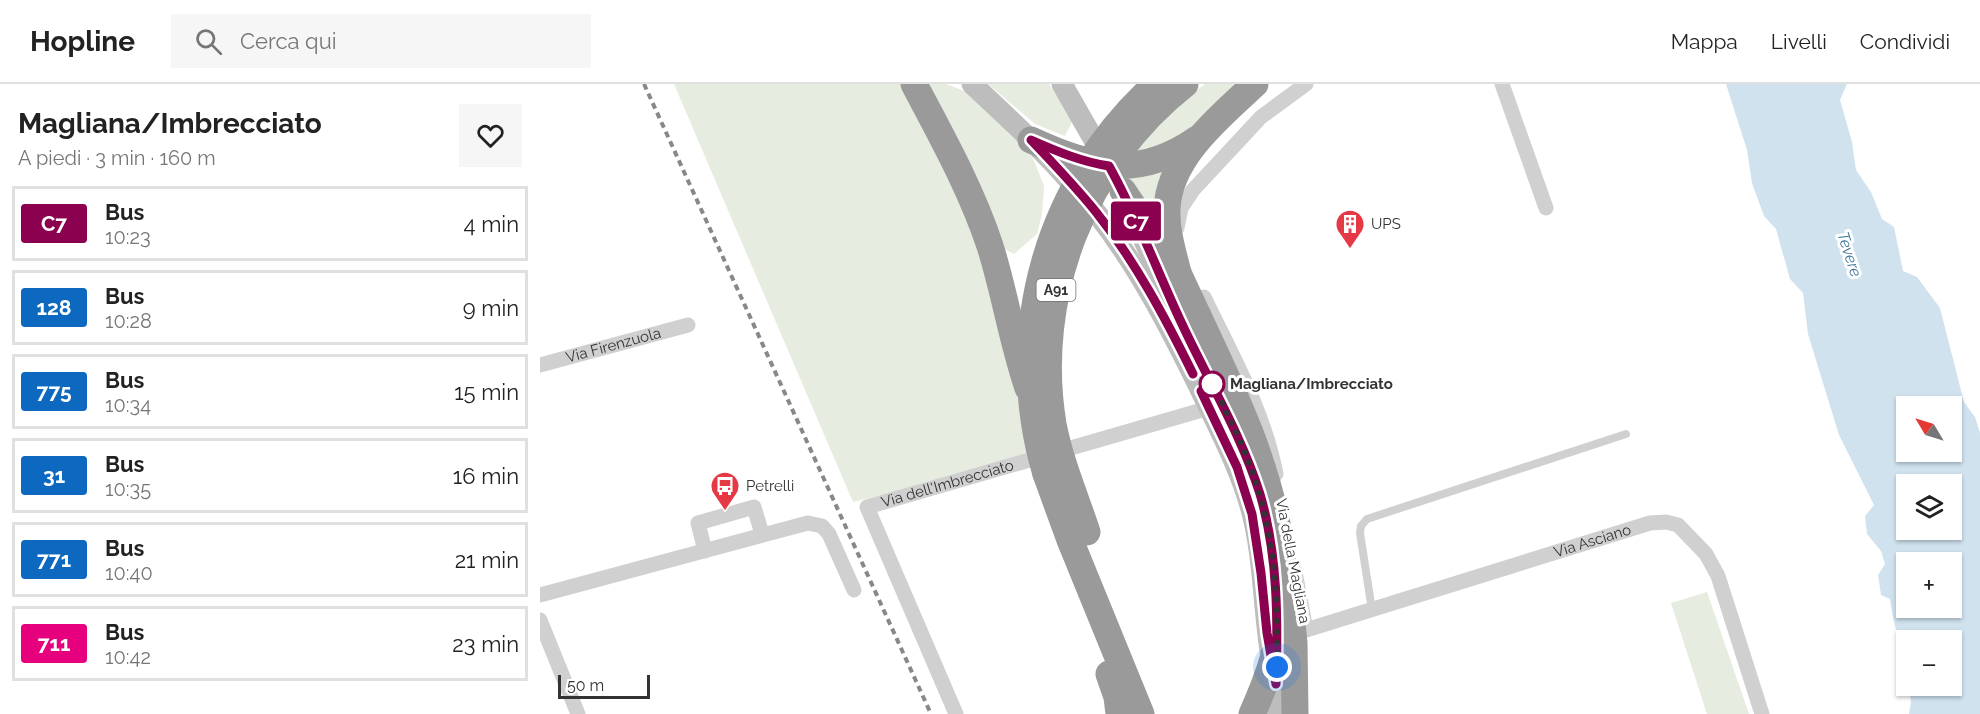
<!DOCTYPE html>
<html lang="it">
<head>
<meta charset="utf-8">
<style>
	:root { --surface:#fff; --page:#f6f6f6; --text:#222; --muted:#767676; --line:#e0e0e0 }
	body { margin:0; font-family:Raleway,sans-serif; background:var(--page); color:var(--text); height:100vh; display:flex; flex-direction:column; font-size:22px; white-space:nowrap }
	* { box-sizing:border-box; margin:0 }
	p { font-size:20px; color:var(--muted) }
	.icon { flex:none; width:33px; height:33px; fill:none; stroke:currentColor; stroke-width:2; stroke-linecap:round; stroke-linejoin:round }
	.map { position:relative; flex:1; overflow:hidden }
	.panel { display:flex; flex-direction:column; background:var(--surface); width:540px }
	.panel>* { flex:none }
	.badge { padding:0 12px; border-radius:4px; font-size:21px; line-height:39px }
	.needle { width:39px; rotate:308deg }
	.controls { position:absolute; left:1356px; top:312px; display:grid; gap:12px }
	.controls a { display:grid; place-items:center; width:66px; height:66px; border-radius:0px; background:var(--surface); box-shadow:0 2px 4px #0004; font-size:30px }
	.scale { position:absolute; left:18px; bottom:15px; width:92px; box-sizing:border-box; padding-left:6px; border:3px solid #333; border-top:0; font-size:16px; line-height:21px; white-space:nowrap; color:#333; -webkit-text-stroke:4px #fff; paint-order:stroke }
	.you { position:absolute; width:30px; height:30px; margin:-15px; border:4px solid #fff; border-radius:50%; background:#1a73e8; box-shadow:0 0 0 9px #1a73e833 }
	.map>.badge { position:absolute; translate:-50% -50%; box-shadow:0 0 0 3px #fff }
	.round { display:grid; place-items:center; flex:none; width:63px; height:63px; border-radius:0px; background:var(--page) }
	.summary { display:flex; align-items:center; justify-content:space-between; height:102px; padding:0 18px }
	h1 { font-size:28px; font-weight:700; line-height:45px }
	ul { padding:0; list-style:none }
	li { display:flex; align-items:center; gap:18px; height:75px; margin:0 12px 9px; padding:0 6px; border:3px solid var(--line); border-radius:0px }
	li div { flex:1 }
	li b { display:block; font-size:22px }
	li em { font-style:normal }
	li .badge { min-width:66px; font-weight:700; text-align:center }
	header { display:flex; align-items:center; gap:36px; box-sizing:border-box; height:84px; padding:0 30px; background:var(--surface); border-bottom:2px solid var(--line) }
	header strong { font-size:28px }
	nav { display:flex; gap:33px; margin-inline-start:auto; font-size:21px }
	.search { width:420px; height:54px; background:var(--page); display:flex; align-items:center; gap:15px; box-sizing:border-box; padding:0 21px; border-radius:0px; color:var(--muted); font-size:22px }
	main { display:flex; flex:1; min-height:0 }
	.map>svg:first-child { display:block }
	.green { fill:#e6ecdf }
	.water { fill:#cfe2ee; fill-rule:evenodd }
	.lines { fill:none; stroke-linecap:round; stroke-linejoin:round }
	.lane { stroke:#d0d0d0; stroke-width:8 }
	.street { stroke:#d0d0d0; stroke-width:15 }
	.secondary { stroke:#bdbdbd; stroke-width:21 }
	.highway { stroke:#9a9a9a; stroke-width:27 }
	.rail { stroke:#888; stroke-width:4; stroke-dasharray:6 4.5; stroke-linecap:butt }
	.highway-bridge { stroke:#9a9a9a; stroke-width:27 }
	.line-casing { stroke:#fff; stroke-width:14 }
	.line { stroke:#8b004f; stroke-width:9 }
	.walk { stroke:#333; stroke-width:6; stroke-dasharray:0 10.8 }
	.stop-dot { fill:#fff; stroke:#8b004f; stroke-width:3 }
	.labels { text-anchor:middle; stroke-width:6; stroke-linejoin:round; paint-order:stroke }
	.shield { fill:#fff; stroke:#707070; stroke-width:1.5 }
	.shield-label { font-size:14px; font-weight:bold; fill:#333 }
	.poi-label { font-size:15px; fill:#333; stroke:#fff; text-anchor:start }
	.street-label { font-size:15px; fill:#333; stroke:#fff }
	.stop-label { font-size:15px; font-weight:bold; fill:#333; stroke:#fff; text-anchor:start }
	.water-label { font-size:16px; font-style:italic; fill:#3f7597; stroke:#fff }
</style>
</head>
<body>
<header>
<strong>Hopline</strong>
<div class="search"><svg class="icon" aria-label="search" viewBox="0 0 24 24"><circle cx="10" cy="10" r="6"/><path d="M15 15l6 6"/></svg>Cerca qui</div>
<nav><a>Mappa</a><a>Livelli</a><a>Condividi</a></nav>
</header>
<main>
<section class="panel">
<div class="summary"><div><h1>Magliana/Imbrecciato</h1><p>A piedi · 3 min · 160 m</p></div><a class="round"><svg class="icon" aria-label="heart" viewBox="0 0 24 24"><path d="M12 20l-8-8c-3-5 5-10 8-4 3-6 11-1 8 4z"/></svg></a></div>
<ul>
<li><span class="badge" style="background:#8b004f;color:#fff">C7</span><div><b>Bus</b><p>10:23</p></div><em>4 min</em></li>
<li><span class="badge" style="background:#0c69bf;color:#fff">128</span><div><b>Bus</b><p>10:28</p></div><em>9 min</em></li>
<li><span class="badge" style="background:#0c69bf;color:#fff">775</span><div><b>Bus</b><p>10:34</p></div><em>15 min</em></li>
<li><span class="badge" style="background:#0c69bf;color:#fff">31</span><div><b>Bus</b><p>10:35</p></div><em>16 min</em></li>
<li><span class="badge" style="background:#0c69bf;color:#fff">771</span><div><b>Bus</b><p>10:40</p></div><em>21 min</em></li>
<li><span class="badge" style="background:#e6007e;color:#fff">711</span><div><b>Bus</b><p>10:42</p></div><em>23 min</em></li>
</ul>
</section>
<div class="map">
<svg width="1440" height="630" viewBox="0 0 1440 630">
	<rect width="100%" height="100%" fill="#fff"/>
	<g class="green">
		<path d="M134 0H366L418 98 471 278 489 368 411 394 313 418Z"/>
		<path d="M391 0H406L427 8 493 74 504 102 502 130 497 150 474 170 461 163 386 12Z"/>
		<path d="M448 0H509L533 36 525 52 495 40Z"/>
		<path d="M665 0H705L656 47 595 76C596 72 596 66 598 62 609 44 647 13 665 0Z"/>
		<path d="M631 74 620 143 580 86Z"/>
		<path d="M1167 508 1209 630H1167L1131 519Z"/>
	</g>
	<path class="water" d="M1186 0H1307L1300 16 1312 58 1316 86 1331 108 1342 135 1354 143 1363 187 1377 193 1400 224 1424 318 1435 333 1440 349V630H1369L1371 618 1369 602H1412V556H1366V590C1362 564 1353 541 1350 515L1341 511 1338 491 1345 480 1341 467 1327 450 1325 432 1334 421 1299 351 1268 250 1263 209 1250 195 1236 145 1224 132 1212 99 1207 66ZM1366 322H1412V368H1366ZM1366 400H1412V446H1366ZM1366 478H1412V524H1366Z"/>
	<g class="lines">
		<path class="lane" d="M832 526 820 449 821 442 827 435 1086 350"/>
		<g class="street">
			<path d="M962 0 1006 124"/>
			<path d="M637 144 641 124 653 106 721 33 766 0"/>
			<path d="M664 213C692 271 724 327 736 390"/>
			<path id="s1" d="M0 281 148 241"/>
			<path d="M165 467 158 439 214 423 222 450"/>
			<path d="M755 488 765 541"/>
			<path d="M0 511 268 439 282 442 289 450 314 506"/>
			<path d="M0 536 38 630"/>
			<path id="s2" d="M766 546 1110 439 1126 438 1138 441 1166 470 1178 492 1222 630"/>
			<path id="s3" d="M416 630 327 423 669 324"/>
		</g>
		<g class="secondary">
			<path d="M432 0C476 41 521 83 558 131 600 185 631 246 661 307 680 347 701 386 712 429 724 476 723 525 731 573"/>
			<path d="M522 0 566 77"/>
			<path d="M600 148 642 240"/>
			<path d="M736 630 737 580"/>
		</g>
		<g class="highway">
			<path d="M374 0C402 53 431 105 450 162 465 209 472 258 488 304"/>
			<path d="M491 56C552 84 598 96 657 55"/>
			<path d="M583 107 638 189 658 232"/>
			<path d="M638 189C633 168 626 147 627 125 629 73 680 33 715 0"/>
			<path d="M506 390 530 456 601 630"/>
			<path d="M569 590 577 613 579 630"/>
		</g>
		<path class="rail" d="M104 0 391 630"/>
		<g class="highway-bridge">
			<path d="M658 232C693 306 729 380 741 462 743 480 746 499 745 517 741 555 728 595 712 630"/>
			<path d="M506 390C464 249 507 98 616 0"/>
			<path d="M547 448C535 412 520 377 513 340 492 212 544 79 645 0"/>
			<path d="M751 529 754 559 755 630"/>
		</g>
	</g>
	<g class="lines">
		<g class="line-casing">
			<path id="line" d="M653 290C625 233 595 177 556 128 536 103 513 79 491 56 516 67 542 78 569 82 597 132 617 187 642 240 668 296 701 350 720 410 738 471 738 536 736 600L727 549 721 489 712 430 697 383 661 307"/>
		</g>
		<use href="#line" class="line"/>
		<path class="walk" d="M672 300C693 339 712 380 723 423 736 476 738 529 737 583"/>
	</g>
	<defs>
		<g id="building-pin" transform="scale(1.5)"><path d="M0 17L-7.5 6A9.5 9.5 0 1 1 7.5 6Z" fill="#e63946" stroke="#fff"/><path d="M-4-6H4V6H1V3H-1V6H-4ZM-2.5-4.3h1.7v1.8h-1.7ZM.8-4.3h1.7v1.8H.8ZM-2.5-1h1.7V.8h-1.7ZM.8-1h1.7V.8H.8Z" fill="#fff"/></g>
		<g id="bus-pin" transform="scale(1.5)"><path d="M0 17L-7.5 6A9.5 9.5 0 1 1 7.5 6Z" fill="#e63946" stroke="#fff"/><path d="M-5-6H5V4H4V6H2V4H-2V6H-4V4H-5ZM-3.5-4V0h7V-4ZM-3.5 1.2v1.5H-2V1.2ZM2 1.2v1.5H3.5V1.2Z" fill="#fff"/></g>
	</defs>
	<g fill-rule="evenodd">
		<use href="#building-pin" x="810" y="140"/>
		<use href="#bus-pin" x="185" y="402"/>
	</g>
	<circle class="stop-dot" cx="672" cy="300" r="12"/>
	<g class="labels">
		<rect class="shield" x="496.5" y="195" width="39" height="22" rx="4.5"/>
		<g class="shield-label">
			<text x="516" y="211">A91</text>
		</g>
		<g class="poi-label">
			<text x="831" y="145">UPS</text>
			<text x="206" y="407">Petrelli</text>
		</g>
		<g class="street-label">
			<text dy="5" stroke="none"><textPath href="#s1" startOffset="76">Via Firenzuola</textPath></text>
			<text dy="5" stroke="none"><textPath href="#s3" startOffset="309">Via dell'Imbrecciato</textPath></text>
			<text dy="5" stroke="none"><textPath href="#s2" startOffset="300">Via Asciano</textPath></text>
			<text transform="translate(753 477) rotate(79)" y="5">Via della Magliana</text>
		</g>
		<g class="stop-label">
			<text x="690" y="305">Magliana/Imbrecciato</text>
		</g>
		<g class="water-label">
			<text transform="translate(1310 170) rotate(72)" y="6">Tevere</text>
		</g>
	</g>
</svg>
<div class="controls">
<a><svg class="needle" viewBox="-14 -14 28 28"><path d="M0-13l5 13h-10z" fill="#e53935"/><path d="M0 13l5-13h-10z" fill="#767676"/></svg></a>
<a><svg class="icon" aria-label="layers" viewBox="0 0 24 24"><path d="M12 4l9 5-9 5-9-5zM3 14l9 5 9-5"/></svg></a>
<a>+</a>
<a>−</a>
</div>
<div class="scale">50 m</div>
<div class="you" style="left:737px;top:583px"></div>
<b class="badge" style="left:596px;top:137px;background:#8b004f;color:#fff">C7</b>
</div>
</main>
</body>
</html>
